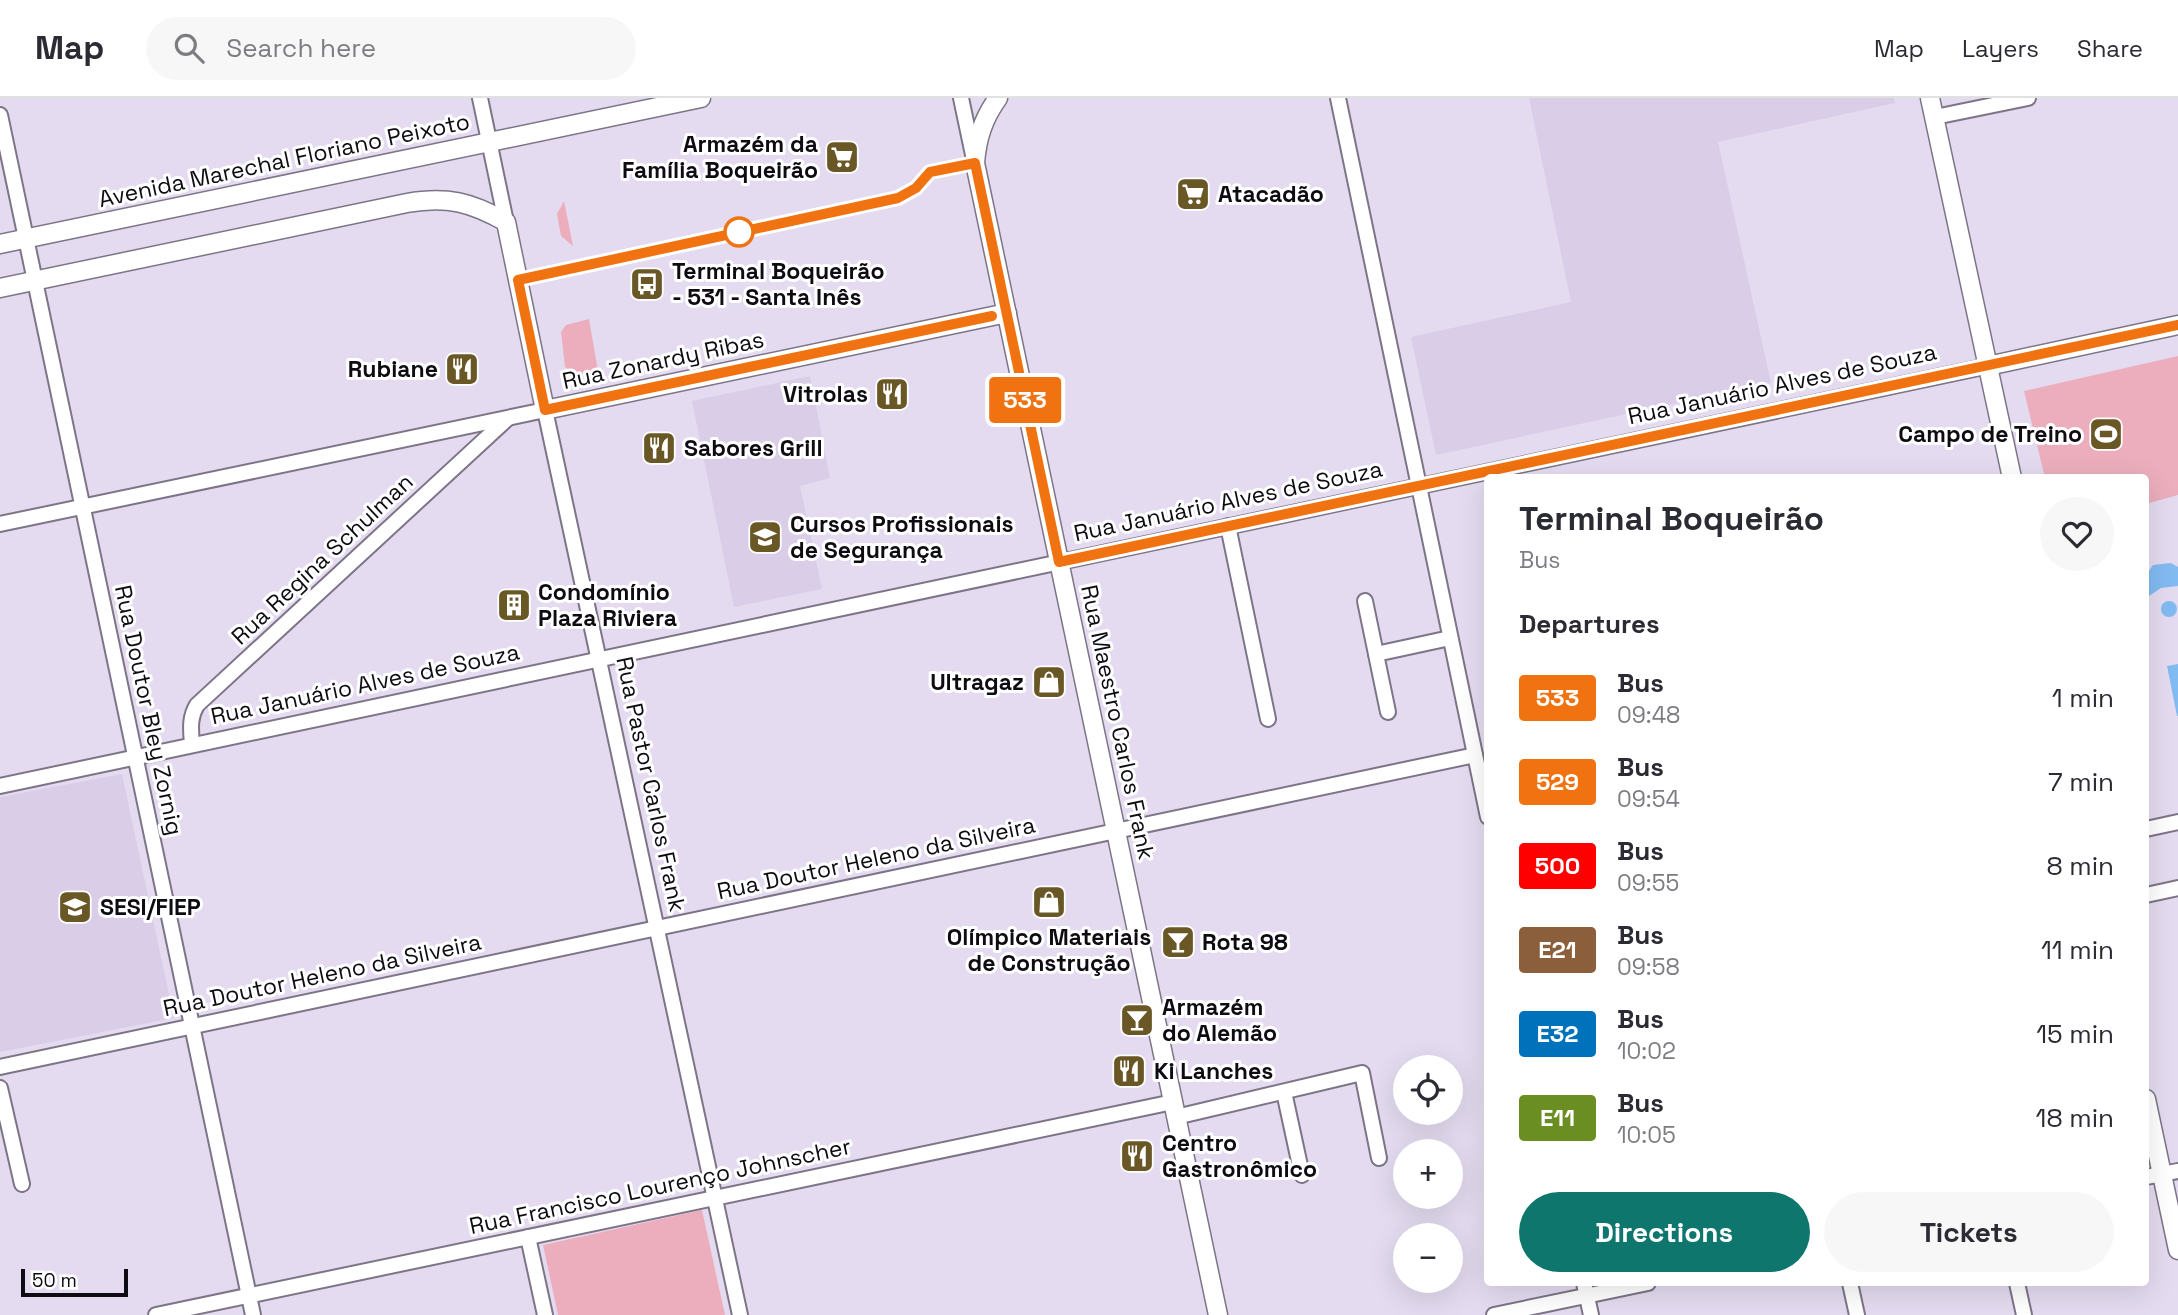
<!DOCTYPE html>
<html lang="en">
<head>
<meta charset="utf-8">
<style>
	:root { --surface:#fff; --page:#f7f7f7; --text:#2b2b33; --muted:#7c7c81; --line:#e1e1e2; --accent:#0f766e }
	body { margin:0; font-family:"Space Grotesk",sans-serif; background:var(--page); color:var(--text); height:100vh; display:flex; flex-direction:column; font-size:26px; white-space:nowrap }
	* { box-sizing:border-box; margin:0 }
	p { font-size:23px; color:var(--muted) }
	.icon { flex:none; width:38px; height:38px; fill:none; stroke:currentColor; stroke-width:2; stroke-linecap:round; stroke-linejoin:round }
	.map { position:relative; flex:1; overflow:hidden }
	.details { position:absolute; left:1484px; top:376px; width:665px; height:812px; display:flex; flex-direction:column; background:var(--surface); border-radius:7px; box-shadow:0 7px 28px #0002 }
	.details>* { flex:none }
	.badge { padding:0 14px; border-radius:5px; font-size:24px; line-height:46px }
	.buttons { position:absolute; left:1393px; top:957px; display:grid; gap:14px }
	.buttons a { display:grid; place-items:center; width:70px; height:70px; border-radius:50%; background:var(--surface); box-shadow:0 7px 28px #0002; font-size:35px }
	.scale { position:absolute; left:21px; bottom:18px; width:107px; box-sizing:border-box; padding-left:7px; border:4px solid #0e0b12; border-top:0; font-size:19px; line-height:24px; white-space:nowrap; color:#0e0b12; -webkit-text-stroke:5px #fff; paint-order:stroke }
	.map>.badge { position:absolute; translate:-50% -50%; box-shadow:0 0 0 4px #fff }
	h2 { padding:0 35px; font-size:26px; line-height:63px }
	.round { display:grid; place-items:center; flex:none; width:74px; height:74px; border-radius:37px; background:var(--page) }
	.headline { display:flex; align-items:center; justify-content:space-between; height:119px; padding:0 35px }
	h1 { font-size:33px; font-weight:600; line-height:52px }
	.primary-button { display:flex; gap:14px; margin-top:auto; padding:14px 35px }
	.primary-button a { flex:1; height:80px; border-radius:42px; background:var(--accent); color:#fff; font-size:28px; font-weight:600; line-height:80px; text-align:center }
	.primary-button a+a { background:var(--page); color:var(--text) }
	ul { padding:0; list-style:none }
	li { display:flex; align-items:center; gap:21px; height:84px; padding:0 35px }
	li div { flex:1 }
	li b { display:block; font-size:26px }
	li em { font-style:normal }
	li .badge { min-width:77px; font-weight:700; text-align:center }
	header { display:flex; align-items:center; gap:42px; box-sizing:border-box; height:98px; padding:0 35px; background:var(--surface); border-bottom:2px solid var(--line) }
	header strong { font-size:33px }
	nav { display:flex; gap:38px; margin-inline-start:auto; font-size:24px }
	.search { width:490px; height:63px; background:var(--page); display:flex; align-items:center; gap:18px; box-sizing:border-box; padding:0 24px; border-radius:38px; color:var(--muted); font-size:26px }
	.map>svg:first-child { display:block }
	.built { fill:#d9cde8 }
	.green { fill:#ecaebd }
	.water { fill:#82bbf2 }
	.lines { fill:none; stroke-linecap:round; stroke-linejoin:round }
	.minor-casing { stroke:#7d7587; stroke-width:18 }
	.major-casing { stroke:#7d7587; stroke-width:21 }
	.minor { stroke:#fff; stroke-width:14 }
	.major { stroke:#fff; stroke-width:18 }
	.line-casing { stroke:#fff; stroke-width:16 }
	.line { stroke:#f17210; stroke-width:10 }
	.stop-dot { fill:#fff; stroke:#f17210; stroke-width:3.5 }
	.labels { text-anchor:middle; stroke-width:6; stroke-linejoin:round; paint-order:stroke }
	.poi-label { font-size:23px; font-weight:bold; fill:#0e0b12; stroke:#fff; text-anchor:start }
	.street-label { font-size:23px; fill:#0e0b12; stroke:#fff }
</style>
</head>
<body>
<header>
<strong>Map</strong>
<div class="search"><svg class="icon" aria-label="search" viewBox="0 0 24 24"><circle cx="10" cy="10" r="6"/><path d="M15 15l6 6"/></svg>Search here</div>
<nav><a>Map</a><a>Layers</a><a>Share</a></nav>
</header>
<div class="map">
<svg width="2178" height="1217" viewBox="0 0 2178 1217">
	<rect width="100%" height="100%" fill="#e4dbf0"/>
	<g class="built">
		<path d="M1529 0H1894L1895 5 1718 44 1771 285 1436 357 1411 239 1571 204Z"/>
		<path d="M810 278 830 380 800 388 822 491 734 509 692 303Z"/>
		<path d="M122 676 174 920 0 954V699Z"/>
	</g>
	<g class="green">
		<path d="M564 103 573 148 561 138 557 116Z"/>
		<path d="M589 221 598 273 577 277 565 269 561 234 566 227Z"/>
		<path d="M2178 258V397L2146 406V380H2045L2024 293Z"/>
		<path d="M702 1112 725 1217H558L543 1147Z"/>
	</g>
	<g class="water">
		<path d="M2171 465 2178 469V488L2161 490 2146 500V477L2153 467Z"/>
		<circle cx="2169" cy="511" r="8"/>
		<path d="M2178 566V618H2177L2167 568Z"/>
	</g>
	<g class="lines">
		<g class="minor-casing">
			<g id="minor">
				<path d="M480 0 506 124"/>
				<path d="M961 0 973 57"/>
				<path d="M1338 0 1488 719"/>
				<path d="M0 17 253 1217"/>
				<path d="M1935 19 2028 0"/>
				<path d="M0 426 545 312 740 1217"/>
				<path d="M1228 428 1268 621"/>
				<path d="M1365 503 1388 614"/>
				<path d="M1376 556 1450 540"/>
				<path d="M192 647C191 632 189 620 197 607L507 321"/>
				<path d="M0 688 1988 268"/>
				<path d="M2146 731 2178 724"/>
				<path d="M2146 797 2178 790"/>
				<path d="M0 969 1475 657"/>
				<path d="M0 990 22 1086"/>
				<path d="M1284 994 1302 1077"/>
				<path d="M1176 1019 1362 975 1379 1060"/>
				<path d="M2146 1079 2178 1073"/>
				<path d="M528 1139 545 1217"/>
				<path d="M1584 1185 1591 1217"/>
				<path d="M1850 1185 1857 1217"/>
				<path d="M2017 1185 2024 1217"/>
				<path d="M156 1217 1173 1004"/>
				<path d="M1494 1217 1648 1185"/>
			</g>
		</g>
		<g class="major-casing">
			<g id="major">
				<path d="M998 0C983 21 977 40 975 65L1218 1217"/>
				<path d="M1930 0 2012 380"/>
				<path d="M0 146 701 0"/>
				<path d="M0 190 407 105C447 98 471 104 506 124L545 312 1007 215"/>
				<path d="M1988 268 2178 227"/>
				<path d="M2146 1001 2178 1152"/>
			</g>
		</g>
		<use href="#minor" class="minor"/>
		<use href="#major" class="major"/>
	</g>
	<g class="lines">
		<g class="line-casing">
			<path id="line" d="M992 218 545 312 518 182 898 100 916 90 930 74 975 65 1059 464 2178 227"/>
		</g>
		<use href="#line" class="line"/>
	</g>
	<defs>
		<g id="supermarket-square" transform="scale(1.75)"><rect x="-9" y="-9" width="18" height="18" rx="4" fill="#6a5726" stroke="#fff"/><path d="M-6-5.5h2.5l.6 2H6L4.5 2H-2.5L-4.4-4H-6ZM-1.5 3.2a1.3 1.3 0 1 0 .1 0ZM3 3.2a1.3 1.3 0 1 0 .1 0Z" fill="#fff"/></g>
		<g id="bus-square" transform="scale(1.75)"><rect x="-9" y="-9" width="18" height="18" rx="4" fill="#6a5726" stroke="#fff"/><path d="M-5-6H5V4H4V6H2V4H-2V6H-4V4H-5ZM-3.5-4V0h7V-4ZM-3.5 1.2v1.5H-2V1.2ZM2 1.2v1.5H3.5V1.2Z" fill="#fff"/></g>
		<g id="restaurant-square" transform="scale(1.75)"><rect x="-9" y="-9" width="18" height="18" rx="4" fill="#6a5726" stroke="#fff"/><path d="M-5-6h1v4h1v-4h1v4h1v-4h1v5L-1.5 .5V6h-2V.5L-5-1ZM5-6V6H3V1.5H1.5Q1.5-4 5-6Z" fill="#fff"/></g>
		<g id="stadium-square" transform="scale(1.75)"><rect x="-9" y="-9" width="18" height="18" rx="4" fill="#6a5726" stroke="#fff"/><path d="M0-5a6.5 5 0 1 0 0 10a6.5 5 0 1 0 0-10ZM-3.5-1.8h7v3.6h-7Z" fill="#fff"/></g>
		<g id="university-square" transform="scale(1.75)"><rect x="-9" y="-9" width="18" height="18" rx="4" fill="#6a5726" stroke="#fff"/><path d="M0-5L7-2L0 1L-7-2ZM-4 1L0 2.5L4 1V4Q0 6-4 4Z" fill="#fff"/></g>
		<g id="building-square" transform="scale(1.75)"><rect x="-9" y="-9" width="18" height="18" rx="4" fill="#6a5726" stroke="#fff"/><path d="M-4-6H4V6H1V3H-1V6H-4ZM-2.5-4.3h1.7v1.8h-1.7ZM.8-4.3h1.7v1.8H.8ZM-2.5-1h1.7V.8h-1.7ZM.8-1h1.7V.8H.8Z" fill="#fff"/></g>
		<g id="shop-square" transform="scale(1.75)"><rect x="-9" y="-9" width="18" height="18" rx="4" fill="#6a5726" stroke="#fff"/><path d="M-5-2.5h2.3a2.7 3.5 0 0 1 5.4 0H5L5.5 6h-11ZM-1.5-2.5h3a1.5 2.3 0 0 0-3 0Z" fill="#fff"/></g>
		<g id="bar-square" transform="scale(1.75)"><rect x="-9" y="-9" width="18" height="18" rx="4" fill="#6a5726" stroke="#fff"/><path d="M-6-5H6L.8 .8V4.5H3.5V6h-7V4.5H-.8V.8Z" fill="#fff"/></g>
	</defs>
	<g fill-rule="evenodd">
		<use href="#supermarket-square" x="842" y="59"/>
		<use href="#supermarket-square" x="1193" y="96"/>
		<use href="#bus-square" x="647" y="186"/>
		<use href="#restaurant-square" x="462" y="271"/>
		<use href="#restaurant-square" x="892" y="296"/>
		<use href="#stadium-square" x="2106" y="336"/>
		<use href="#restaurant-square" x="659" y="350"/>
		<use href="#university-square" x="765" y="439"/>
		<use href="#building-square" x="514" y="507"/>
		<use href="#shop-square" x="1049" y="584"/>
		<use href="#shop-square" x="1049" y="804"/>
		<use href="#university-square" x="75" y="809"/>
		<use href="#bar-square" x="1178" y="844"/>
		<use href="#bar-square" x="1137" y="922"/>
		<use href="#restaurant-square" x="1129" y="973"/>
		<use href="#restaurant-square" x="1137" y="1058"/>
	</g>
	<circle class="stop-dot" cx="739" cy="134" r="14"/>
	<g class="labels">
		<g class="poi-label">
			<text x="818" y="54" text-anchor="end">Armazém da<tspan x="818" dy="26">Família Boqueirão</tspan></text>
			<text x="1218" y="104">Atacadão</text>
			<text x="672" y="181">Terminal Boqueirão<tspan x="672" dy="26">- 531 - Santa Inês</tspan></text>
			<text x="438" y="279" text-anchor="end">Rubiane</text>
			<text x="868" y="304" text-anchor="end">Vitrolas</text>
			<text x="2082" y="344" text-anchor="end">Campo de Treino</text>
			<text x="684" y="358">Sabores Grill</text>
			<text x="790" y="434">Cursos Profissionais<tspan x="790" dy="26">de Segurança</tspan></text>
			<text x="538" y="502">Condomínio<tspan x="538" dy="26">Plaza Riviera</tspan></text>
			<text x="1024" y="592" text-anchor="end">Ultragaz</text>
			<text x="100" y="817">SESI/FIEP</text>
			<text x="1049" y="847" text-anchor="middle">Olímpico Materiais<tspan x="1049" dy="26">de Construção</tspan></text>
			<text x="1202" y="852">Rota 98</text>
			<text x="1162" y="917">Armazém<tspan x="1162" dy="26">do Alemão</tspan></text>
			<text x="1154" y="981">Ki Lanches</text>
			<text x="1162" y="1053">Centro<tspan x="1162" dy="26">Gastronômico</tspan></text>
		</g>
		<g class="street-label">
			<text transform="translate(284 62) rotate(-12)" y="8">Avenida Marechal Floriano Peixoto</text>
			<text transform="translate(663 262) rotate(-12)" y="8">Rua Zonardy Ribas</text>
			<text transform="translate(1782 286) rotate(-12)" y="8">Rua Januário Alves de Souza</text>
			<text transform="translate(1228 403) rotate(-12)" y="8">Rua Januário Alves de Souza</text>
			<text transform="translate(322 461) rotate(-43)" y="8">Rua Regina Schulman</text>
			<text transform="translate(365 586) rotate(-12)" y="8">Rua Januário Alves de Souza</text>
			<text transform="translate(149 612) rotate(78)" y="8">Rua Doutor Bley Zornig</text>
			<text transform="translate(1118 624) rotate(78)" y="8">Rua Maestro Carlos Frank</text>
			<text transform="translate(651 686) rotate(78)" y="8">Rua Pastor Carlos Frank</text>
			<text transform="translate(876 760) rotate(-12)" y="8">Rua Doutor Heleno da Silveira</text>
			<text transform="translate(322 877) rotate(-12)" y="8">Rua Doutor Heleno da Silveira</text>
			<text transform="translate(660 1088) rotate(-12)" y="8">Rua Francisco Lourenço Johnscher</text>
		</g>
	</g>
</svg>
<div class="buttons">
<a><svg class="icon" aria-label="locate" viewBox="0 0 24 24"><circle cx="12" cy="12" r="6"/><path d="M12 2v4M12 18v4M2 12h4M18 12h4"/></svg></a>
<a>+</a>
<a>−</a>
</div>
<div class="scale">50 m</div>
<b class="badge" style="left:1025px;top:302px;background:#f17210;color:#fff">533</b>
<section class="details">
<div class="headline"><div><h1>Terminal Boqueirão</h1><p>Bus</p></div><a class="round"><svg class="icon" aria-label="heart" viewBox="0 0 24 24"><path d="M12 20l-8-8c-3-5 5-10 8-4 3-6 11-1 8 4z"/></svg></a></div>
<h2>Departures</h2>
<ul>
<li><span class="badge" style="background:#f17210;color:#fff">533</span><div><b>Bus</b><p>09:48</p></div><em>1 min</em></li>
<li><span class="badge" style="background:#f17210;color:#fff">529</span><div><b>Bus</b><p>09:54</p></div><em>7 min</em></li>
<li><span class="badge" style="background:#f00;color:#fff">500</span><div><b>Bus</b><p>09:55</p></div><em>8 min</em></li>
<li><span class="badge" style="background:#8b5e3c;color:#fff">E21</span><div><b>Bus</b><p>09:58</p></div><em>11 min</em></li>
<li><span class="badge" style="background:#0072bc;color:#fff">E32</span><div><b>Bus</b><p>10:02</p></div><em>15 min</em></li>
<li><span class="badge" style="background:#6b8e23;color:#fff">E11</span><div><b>Bus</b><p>10:05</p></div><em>18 min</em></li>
</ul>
<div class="primary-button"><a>Directions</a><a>Tickets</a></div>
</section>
</div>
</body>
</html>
